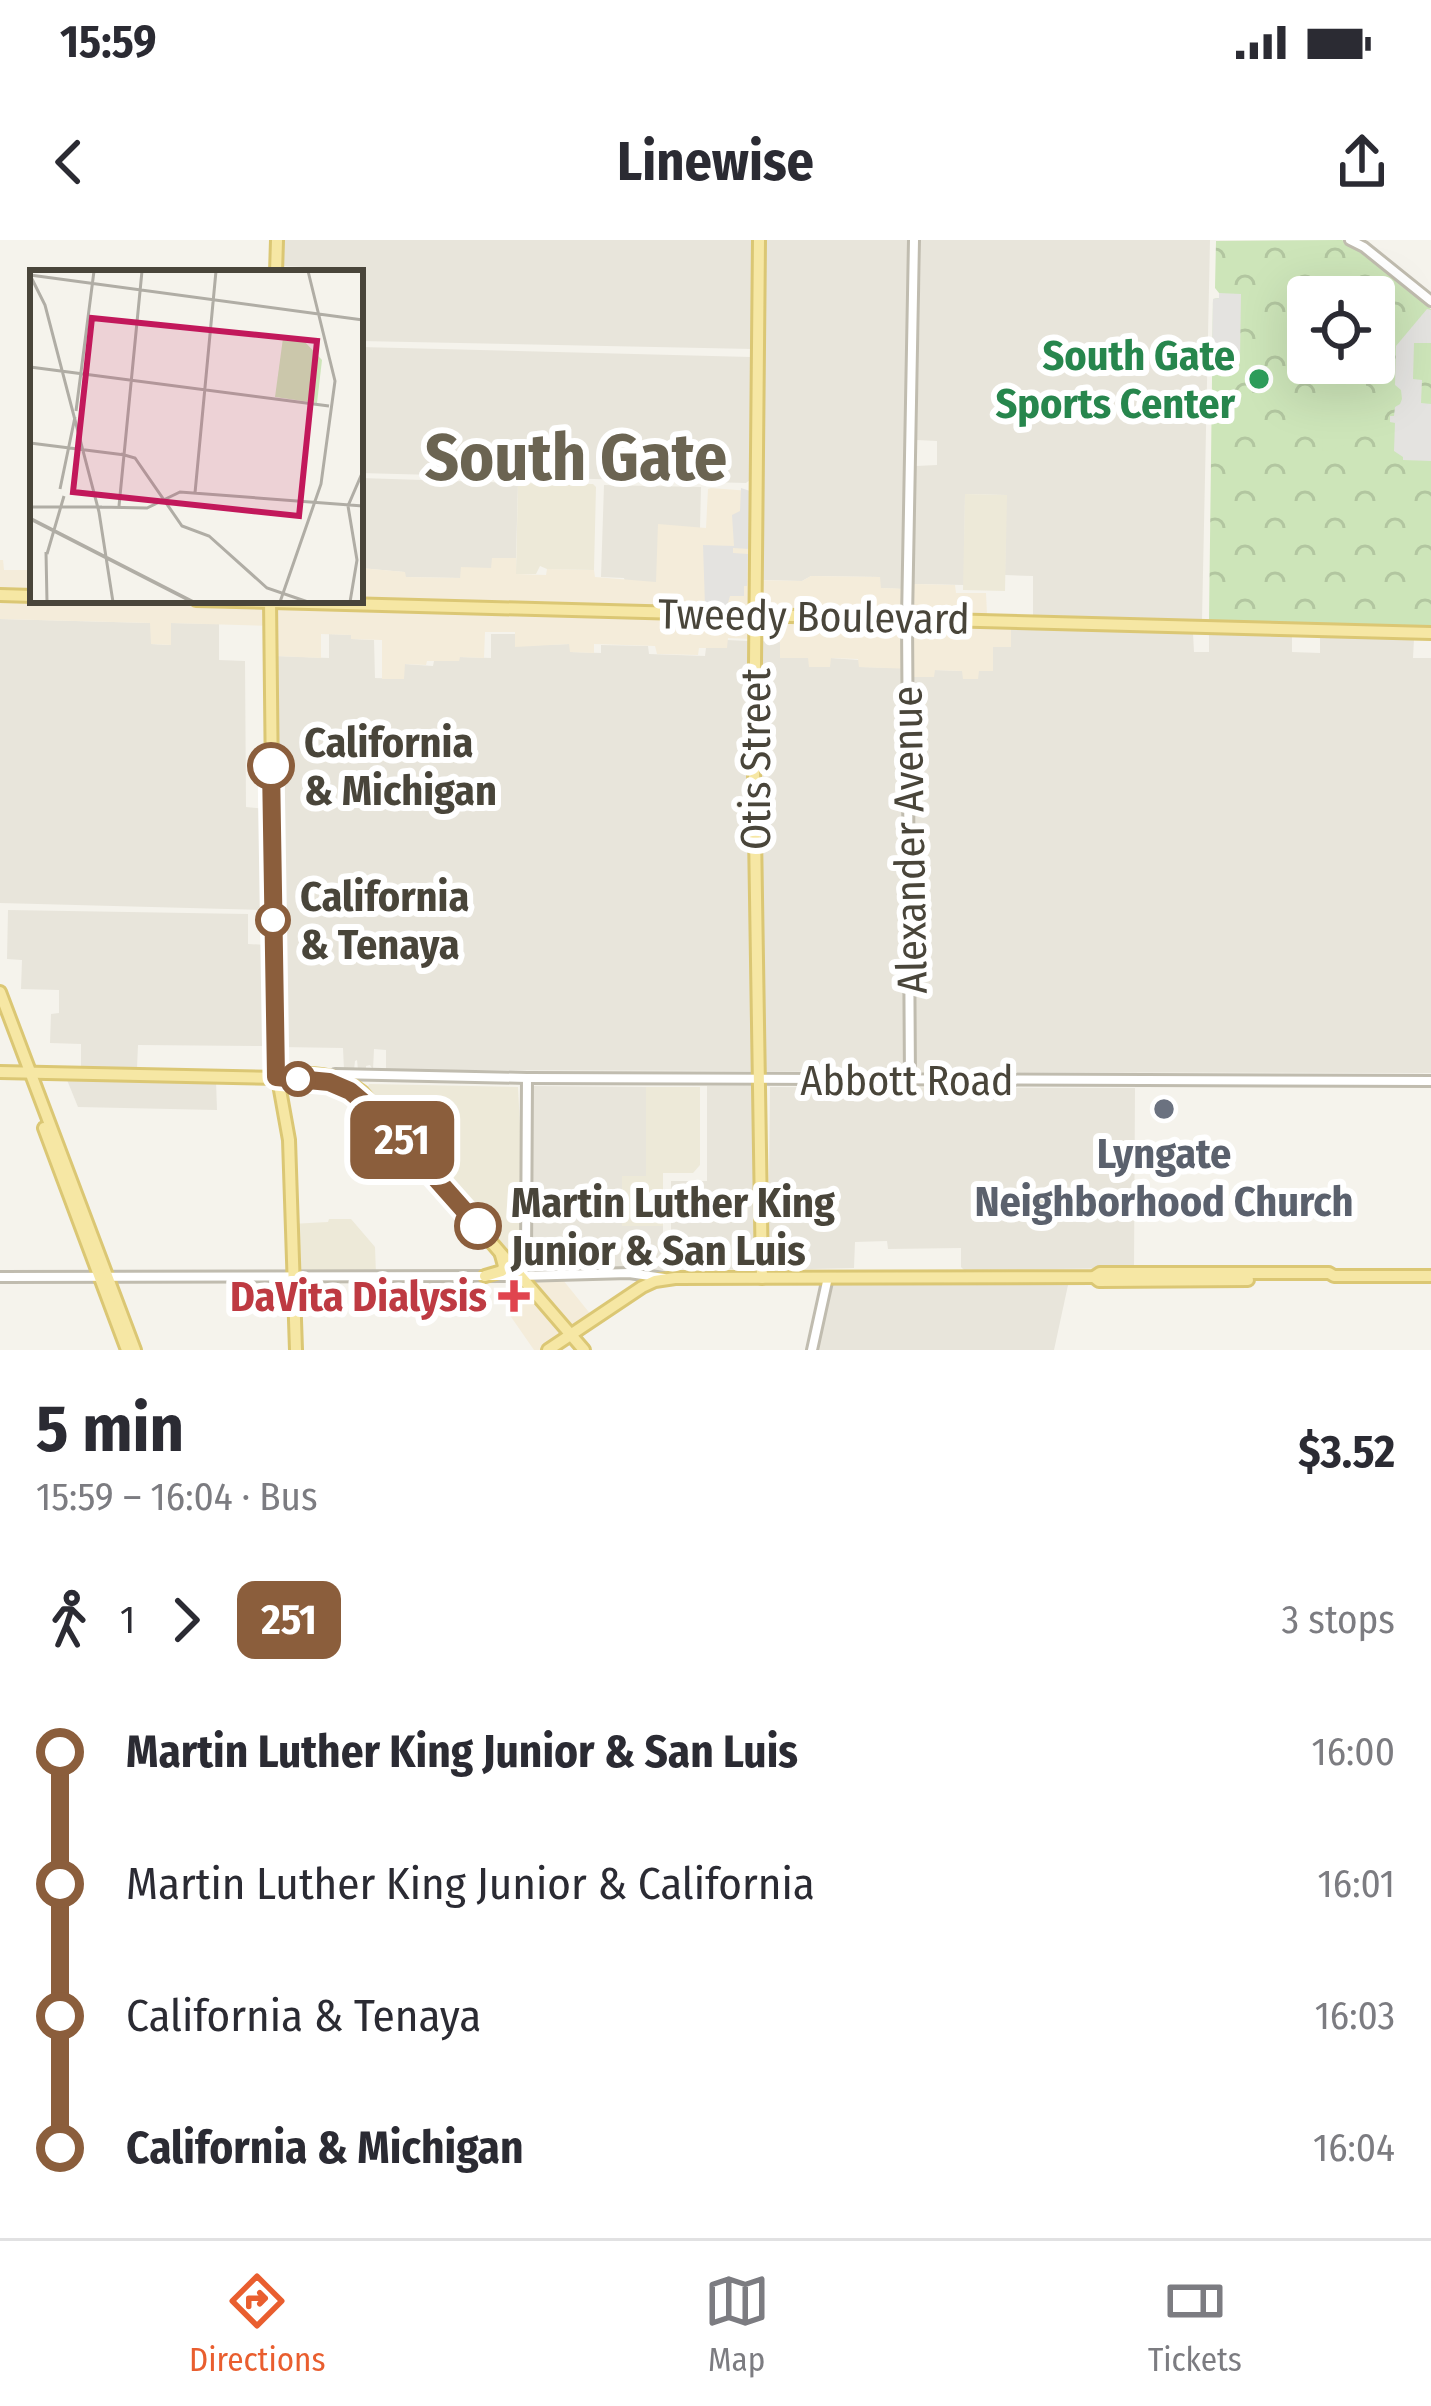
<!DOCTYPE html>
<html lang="en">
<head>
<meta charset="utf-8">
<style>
	:root { --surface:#fff; --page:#f2f2f3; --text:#2b2b33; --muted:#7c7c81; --line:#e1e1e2; --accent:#e95e2f }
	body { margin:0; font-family:"Fira Sans Condensed",sans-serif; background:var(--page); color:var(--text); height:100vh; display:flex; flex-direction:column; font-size:45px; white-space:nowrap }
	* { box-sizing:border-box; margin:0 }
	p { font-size:39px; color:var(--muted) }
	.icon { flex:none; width:66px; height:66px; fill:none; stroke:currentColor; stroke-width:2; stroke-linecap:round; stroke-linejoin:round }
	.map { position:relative; height:1110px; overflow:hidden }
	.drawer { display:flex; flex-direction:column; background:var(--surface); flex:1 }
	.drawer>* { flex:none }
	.badge { padding:0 24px; border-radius:18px; font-size:42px; line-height:78px }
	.controls { position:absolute; left:1287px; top:36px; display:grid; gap:24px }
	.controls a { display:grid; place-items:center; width:108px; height:108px; border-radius:12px; background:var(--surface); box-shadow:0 12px 48px #0002; font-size:60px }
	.map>.badge { position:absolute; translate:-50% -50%; box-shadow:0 0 0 6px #fff }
	.legs { display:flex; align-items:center; gap:18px; height:132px; padding:0 36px; font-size:39px }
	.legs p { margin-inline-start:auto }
	.overview { display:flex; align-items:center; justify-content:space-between; height:204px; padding:0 36px }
	h1 { font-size:66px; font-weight:700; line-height:90px }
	ul { padding:0 36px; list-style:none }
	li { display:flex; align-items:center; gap:42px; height:132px; font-size:45px }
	li i { display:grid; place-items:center; width:18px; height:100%; margin:0 15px; background:currentColor }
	li i::after { content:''; width:30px; height:30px; margin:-15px; border:9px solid; border-radius:50%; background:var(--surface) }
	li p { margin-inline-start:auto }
	li:first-child i { background:linear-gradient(#0000 50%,currentColor 0) }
	li:last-child i { background:linear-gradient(currentColor 50%,#0000 0) }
	.status { display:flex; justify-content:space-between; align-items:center; height:84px; padding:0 60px; background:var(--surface); direction:ltr }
	.status svg { height:33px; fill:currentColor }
	header { display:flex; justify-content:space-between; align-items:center; height:156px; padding:0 36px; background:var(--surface); font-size:54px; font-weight:700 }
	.menu { display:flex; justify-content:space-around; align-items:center; height:168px; border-top:3px solid var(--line); background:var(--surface); font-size:33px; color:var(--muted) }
	.menu a { display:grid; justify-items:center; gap:6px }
	.menu .current { color:var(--accent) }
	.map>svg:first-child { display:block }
	.residential { fill:#e8e5db }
	.commercial { fill:#f4ecda }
	.education { fill:#ede9d8 }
	.forest { fill:url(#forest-crowns); fill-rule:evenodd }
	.pitch { fill:#cde5b9 }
	.parking { fill:#e4e3e0 }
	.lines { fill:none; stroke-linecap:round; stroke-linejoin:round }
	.minor-casing { stroke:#c0bcaf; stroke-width:14 }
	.major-casing { stroke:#dbc774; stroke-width:16 }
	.minor { stroke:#fff; stroke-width:8 }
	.major { stroke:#f6e7a4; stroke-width:10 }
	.line-1-casing { stroke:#fff; stroke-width:27 }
	.line-1 { stroke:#8b5e3c; stroke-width:18 }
	.leisure-dot { fill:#2e9e5b; stroke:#fff; stroke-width:4.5 }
	.stop-1-dot { fill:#fff; stroke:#8b5e3c; stroke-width:6 }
	.worship-dot { fill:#6b7280; stroke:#fff; stroke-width:4.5 }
	.health-dot { fill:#e0444e; stroke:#fff; stroke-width:4.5 }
	.labels { text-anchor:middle; stroke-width:12; stroke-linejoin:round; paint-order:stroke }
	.leisure-label { font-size:42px; font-weight:bold; fill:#27864d; stroke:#fff; text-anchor:end }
	.street-label { font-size:42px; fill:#49453a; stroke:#fff }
	.stop-label { font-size:42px; font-weight:bold; fill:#49453a; stroke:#fff; text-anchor:start }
	.worship-label { font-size:42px; font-weight:bold; fill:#5b616d; stroke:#fff }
	.health-label { font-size:42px; font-weight:bold; fill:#be3a42; stroke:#fff; text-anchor:end }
	.town-label { font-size:66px; font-weight:bold; fill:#6b6452; stroke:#fff }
	.inset-road { fill:none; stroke:#b0ada5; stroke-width:3 }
	.view { fill:#c2185b; fill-opacity:0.15; stroke:#c2185b; stroke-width:6 }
	.inset-edge { fill:none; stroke:#49453a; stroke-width:6 }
</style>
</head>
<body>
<div class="status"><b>15:59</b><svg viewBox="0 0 49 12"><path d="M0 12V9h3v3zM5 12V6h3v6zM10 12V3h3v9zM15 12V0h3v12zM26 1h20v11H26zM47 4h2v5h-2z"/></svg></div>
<header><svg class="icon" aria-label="back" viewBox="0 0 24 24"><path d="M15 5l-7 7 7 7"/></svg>Linewise<svg class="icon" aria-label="share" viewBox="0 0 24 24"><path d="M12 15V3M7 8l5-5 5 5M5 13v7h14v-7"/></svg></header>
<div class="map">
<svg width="1431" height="1110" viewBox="0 0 1431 1110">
	<defs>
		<pattern id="forest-crowns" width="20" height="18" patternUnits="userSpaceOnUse" patternTransform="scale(3)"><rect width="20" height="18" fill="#cde5b9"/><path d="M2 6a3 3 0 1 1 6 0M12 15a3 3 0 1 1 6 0" fill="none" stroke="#b2c6a0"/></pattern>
	</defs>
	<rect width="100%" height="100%" fill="#f5f3ec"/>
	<g class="residential">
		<path d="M282 0H755L753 109 360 101V33H305L304 27 282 26Z"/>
		<path d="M766 0H908L901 349 880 348V337L811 336 802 341 759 340Z"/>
		<path d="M921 0H1210L1202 380 1033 375V336L1005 335 1006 255 965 254 964 345 914 344 916 226 937 225V201L917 200Z"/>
		<path d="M360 107 751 117 750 240 746 243 360 233Z"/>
		<path d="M360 238 518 243 516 318H493L492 329 461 338 405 337 404 332 360 328Z"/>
		<path d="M604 245 701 247 700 288H678L657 342H625L624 338 601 337Z"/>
		<path d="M0 379 151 383V404L170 405 171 383 219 384V420L245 421 246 567 266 569 268 670 0 663Z"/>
		<path d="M1011 388 1193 393 1194 412H1209V393L1292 396V412L1320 413V396L1414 399 1413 418H1431V833L916 832 913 437H934V430L963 431 978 438V431L993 406 1011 407Z"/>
		<path d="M329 394 352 395V399L374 400 375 438 403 439 404 424 433 426 434 421H458L459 417 491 418V394H515V406L570 404 571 412 601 413V405L648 406 649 414 705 416 706 408H727V400L748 401 752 831 386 830V810L374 809 373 830 370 825 366 826V830H358L357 820 355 821 354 830H344L343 808 281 807 276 416 329 418Z"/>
		<path d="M760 401 780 402 781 418H809V426L830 418 859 420 860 427 901 428 906 832 764 831Z"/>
		<path d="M8 670 248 674V704L269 705 270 806 138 805 137 828H81V804L50 803 51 774 59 773V750L21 749 22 720 7 719Z"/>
		<path d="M67 840 216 841 217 870 78 867Z"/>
		<path d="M533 846 646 847V937L623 986H663V1030L532 1029Z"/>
		<path d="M707 846H753L756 849V1029H671V941H707Z"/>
		<path d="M770 847 1135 848 1134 1028 964 1030 961 1027V1008L888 1009 887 1001 855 1002 854 1028 768 1030Z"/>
		<path d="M832 1044 1068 1045 1054 1110H816Z"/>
	</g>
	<g class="commercial">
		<path d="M711 248 750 251V340L802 341 811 336 880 337 881 348 913 349 914 344 955 345 956 353H986L987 374 1011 375V407H993V431H979L978 439H963L962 431 935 430 934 437H913V429L859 427 858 419 831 418 830 427H809L808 418H780V400L728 398 727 408H699L698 415 657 414 655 406 594 404V413L570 412 569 404 515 407V392H485L484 418 460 417 459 421H427L426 425 405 424 404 439H382V400L351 399V395L321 394V418L276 416 275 386 171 383V405L151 404 150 383 0 379V320H3L4 330H33V360H360V328L405 332 406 337 460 338 461 327 491 328 492 318H516L517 334 546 335 547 329 594 330 595 337 656 342 658 284 706 288 708 249Z"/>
		<path d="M527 1039 563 1040 592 1076 542 1110H534L507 1071 534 1048Z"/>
	</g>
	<g class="education">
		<path d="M518 243 593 244 596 247 594 330 547 329 540 326 536 334H516Z"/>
		<path d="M965 254 1007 255 1005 351 963 350Z"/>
		<path d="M369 844 518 847 521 905 520 1015 513 1017 367 849Z"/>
		<path d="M646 847H700V925L693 933H663V986H622V936H646Z"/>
		<path d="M329 979H351L375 1007 376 1034 295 1035 291 984 328 982Z"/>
	</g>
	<path class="forest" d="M1342 0 1357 8 1431 69V387L1209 381 1213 59 1219 58V53L1215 48 1216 1ZM1308 57H1374V123H1308Z"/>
	<g class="pitch">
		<path d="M1323 123 1355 124 1366 141V159H1322Z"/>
		<path d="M1323 164 1370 165C1365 192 1350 208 1322 211Z"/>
	</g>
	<g class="parking">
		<path d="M1219 53 1241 54 1240 117 1212 116 1213 59 1219 58Z"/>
		<path d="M1427 69 1431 70V103H1414L1413 139 1422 140 1421 163 1431 164V221L1403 220V217L1394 211 1395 183 1390 182V176H1394L1395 167 1400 164 1402 159 1401 150 1395 145 1396 106Z"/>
		<path d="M741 248 750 251V309L733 308V313L748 314 747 346H744V356H730L727 366H705L703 305 734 306 732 275 740 271Z"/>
	</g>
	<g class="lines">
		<g class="minor-casing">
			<g id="minor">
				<path d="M1350 0 1364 7 1431 61"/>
				<path d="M335 834 527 838 1431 841"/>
				<path d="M910 840 907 379 914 0"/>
				<path d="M520 1036 524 1030 526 1018 527 838"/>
				<path d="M0 1037 520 1036 629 1033 664 1038"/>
				<path d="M812 1110 828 1037"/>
			</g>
		</g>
		<g class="major-casing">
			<g id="major">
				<path d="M759 0 754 530 762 1038"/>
				<path d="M276 33 277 0"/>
				<path d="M0 355 33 356"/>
				<path d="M196 360 1431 393"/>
				<path d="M270 360 275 822 289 900 296 1110"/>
				<path d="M0 752 135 1110"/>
				<path d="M0 832 280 838"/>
				<path d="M276 837 283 833C313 834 338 832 362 852L584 1110"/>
				<path d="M44 888 127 1110"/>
				<path d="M485 1036 502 1031 504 1026 501 1015"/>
				<path d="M1094 1037 1099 1041 1248 1040"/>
				<path d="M548 1110 642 1047 655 1041 675 1038 1094 1037 1100 1033H1329L1334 1036H1431"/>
			</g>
		</g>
		<use href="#minor" class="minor"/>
		<use href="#major" class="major"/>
	</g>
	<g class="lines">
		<g class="line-1-casing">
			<path id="line-1" d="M271 526 276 837 329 842 350 851 384 880 478 986"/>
		</g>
		<use href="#line-1" class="line-1"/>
	</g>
	<circle class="leisure-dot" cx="1259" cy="139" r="12"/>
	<g class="stop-1-dot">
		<circle cx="271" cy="526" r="21"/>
		<circle cx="273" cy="680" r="15"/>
		<circle cx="298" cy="839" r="15"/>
		<circle cx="478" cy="986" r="21"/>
	</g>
	<circle class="worship-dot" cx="1164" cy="869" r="12"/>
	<path class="health-dot" d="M508 1038h12v12h12v12h-12v12h-12v-12h-12v-12h12z"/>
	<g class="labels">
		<g class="leisure-label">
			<text x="1235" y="130">South Gate<tspan x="1235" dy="48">Sports Center</tspan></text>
		</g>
		<g class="street-label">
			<text transform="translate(814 376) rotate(1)" y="15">Tweedy Boulevard</text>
			<text transform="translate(755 519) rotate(-90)" y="15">Otis Street</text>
			<text transform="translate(909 600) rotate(-91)" y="15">Alexander Avenue</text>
			<text x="907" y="855">Abbott Road</text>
		</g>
		<g class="stop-label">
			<text x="304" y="517">California<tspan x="304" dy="48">&amp; Michigan</tspan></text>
			<text x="300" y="671">California<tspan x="300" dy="48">&amp; Tenaya</tspan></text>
			<text x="511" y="977">Martin Luther King<tspan x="511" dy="48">Junior &amp; San Luis</tspan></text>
		</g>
		<g class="worship-label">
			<text x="1164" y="928">Lyngate<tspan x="1164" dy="48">Neighborhood Church</tspan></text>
		</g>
		<g class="health-label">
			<text x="487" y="1071">DaVita Dialysis</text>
		</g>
		<g class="town-label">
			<text x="576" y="240">South Gate</text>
		</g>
	</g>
	<g transform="translate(30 30)">
		<rect width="333" height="333" fill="#f5f3ec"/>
		<path d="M253 68 273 70 292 90 287 133 245 127Z" fill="#cde5b9"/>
		<path class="inset-road" d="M0 5 15 35 69 242 83 332M0 5 333 50M0 97 299 136M46 141 64 1M0 173 95 185M91 184 105 188 152 256 179 266 237 318 278 332M30 219 45 147M165 223 186 1M89 236 112 1M0 237H72M69 237 117 238 150 222 333 236M0 248 164 332M0 249 162 332M16 282 17 332M17 284 34 226M250 332 291 214 305 111 278 1M320 332 327 290 318 236 333 201"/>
		<path class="view" d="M62 48 287 71 269 246 43 222Z"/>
		<rect width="333" height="333" class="inset-edge"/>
	</g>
</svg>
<div class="controls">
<a><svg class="icon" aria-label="locate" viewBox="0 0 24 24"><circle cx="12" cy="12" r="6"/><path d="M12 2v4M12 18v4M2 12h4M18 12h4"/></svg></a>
</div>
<b class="badge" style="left:402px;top:900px;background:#8b5e3c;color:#fff">251</b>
</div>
<section class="drawer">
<div class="overview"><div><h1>5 min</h1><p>15:59 – 16:04 · Bus</p></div><b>$3.52</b></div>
<div class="legs"><svg class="icon" aria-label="walk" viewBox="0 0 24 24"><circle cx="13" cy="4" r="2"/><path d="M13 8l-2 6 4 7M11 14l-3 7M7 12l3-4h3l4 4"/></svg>1<svg class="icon" aria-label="forward" viewBox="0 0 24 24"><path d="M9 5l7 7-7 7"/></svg><b class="badge" style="background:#8b5e3c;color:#fff">251</b><p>3 stops</p></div>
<ul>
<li><i style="color:#8b5e3c"></i><b>Martin Luther King Junior &amp; San Luis</b><p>16:00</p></li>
<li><i style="color:#8b5e3c"></i><span>Martin Luther King Junior &amp; California</span><p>16:01</p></li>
<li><i style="color:#8b5e3c"></i><span>California &amp; Tenaya</span><p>16:03</p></li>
<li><i style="color:#8b5e3c"></i><b>California &amp; Michigan</b><p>16:04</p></li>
</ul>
</section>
<nav class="menu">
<a class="current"><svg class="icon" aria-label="directions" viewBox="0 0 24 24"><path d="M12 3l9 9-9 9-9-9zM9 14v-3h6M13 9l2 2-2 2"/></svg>Directions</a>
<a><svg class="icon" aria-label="map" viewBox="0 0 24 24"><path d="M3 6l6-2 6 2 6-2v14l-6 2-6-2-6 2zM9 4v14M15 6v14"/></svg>Map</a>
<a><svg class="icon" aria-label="tickets" viewBox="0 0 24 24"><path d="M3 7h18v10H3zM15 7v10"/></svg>Tickets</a>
</nav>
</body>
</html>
